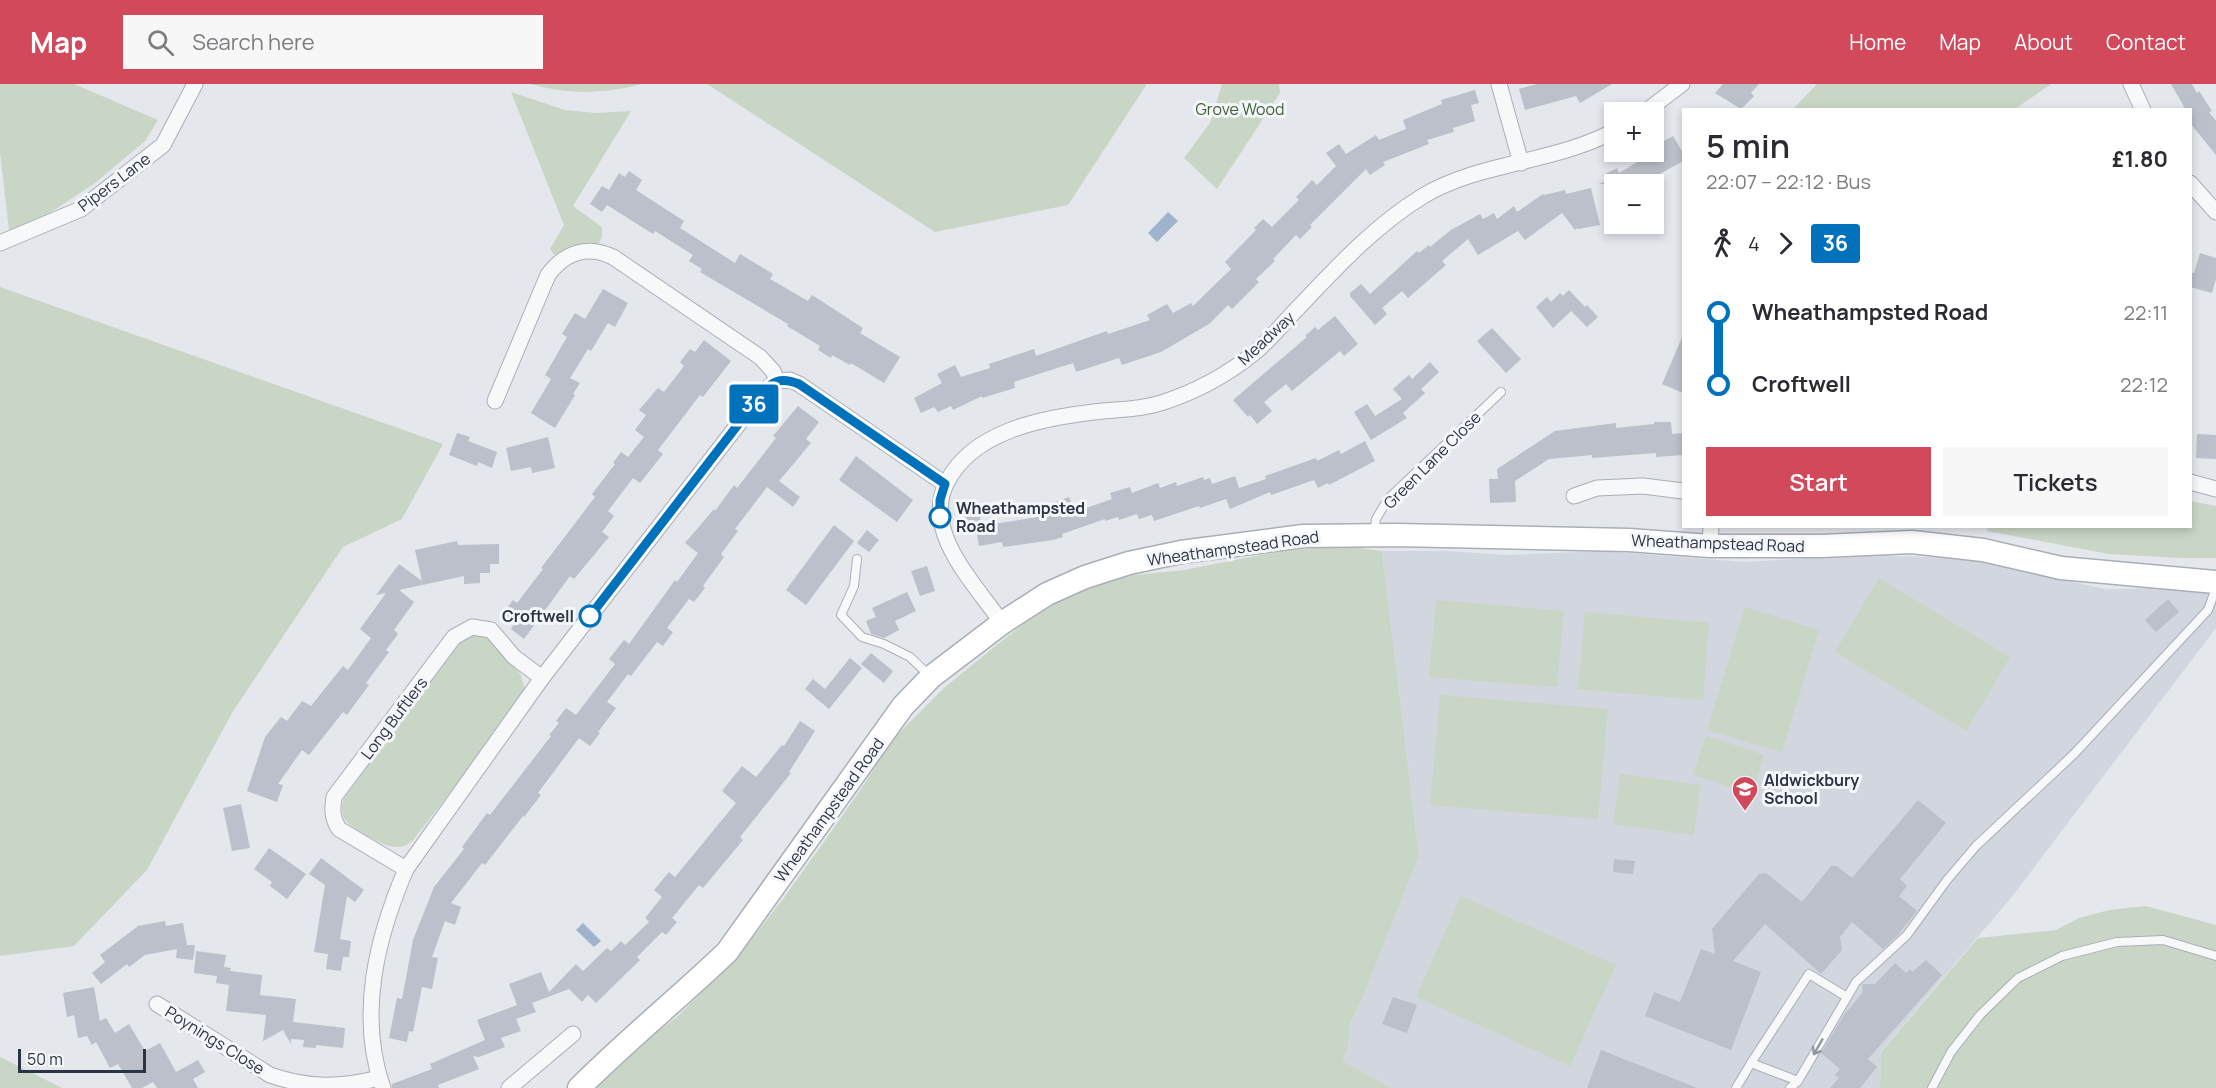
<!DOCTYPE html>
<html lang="en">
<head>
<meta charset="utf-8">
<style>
	:root { --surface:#fff; --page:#f7f7f7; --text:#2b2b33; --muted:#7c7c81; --accent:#d1495b }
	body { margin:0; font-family:Manrope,sans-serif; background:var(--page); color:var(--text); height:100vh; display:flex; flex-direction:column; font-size:22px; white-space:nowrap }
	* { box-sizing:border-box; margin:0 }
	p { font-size:20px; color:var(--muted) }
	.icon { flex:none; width:33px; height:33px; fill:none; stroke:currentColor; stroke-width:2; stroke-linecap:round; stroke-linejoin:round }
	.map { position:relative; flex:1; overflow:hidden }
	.sheet { position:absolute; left:1682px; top:24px; width:510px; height:420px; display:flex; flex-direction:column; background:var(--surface); border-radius:0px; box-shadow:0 3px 9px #0003 }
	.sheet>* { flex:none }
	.badge { padding:0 12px; border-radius:4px; font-size:21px; line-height:39px }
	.controls { position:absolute; left:1604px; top:18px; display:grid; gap:12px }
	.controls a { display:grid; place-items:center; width:60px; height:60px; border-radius:0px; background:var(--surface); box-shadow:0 3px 9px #0003; font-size:30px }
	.scale { position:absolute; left:18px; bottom:15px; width:128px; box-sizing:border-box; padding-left:6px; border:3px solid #2b3445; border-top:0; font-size:16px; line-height:21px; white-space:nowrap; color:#2b3445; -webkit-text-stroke:4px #f4f6f9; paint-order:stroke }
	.map>.badge { position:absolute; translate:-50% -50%; box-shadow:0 0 0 3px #fff }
	.legs { display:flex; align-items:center; gap:9px; height:66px; padding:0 24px; font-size:20px }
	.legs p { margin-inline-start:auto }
	.overview { display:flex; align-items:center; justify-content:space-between; height:102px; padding:0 24px }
	h1 { font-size:33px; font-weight:600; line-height:45px }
	.cta { display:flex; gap:12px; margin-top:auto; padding:12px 24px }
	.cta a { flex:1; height:69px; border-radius:0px; background:var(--accent); color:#fff; font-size:24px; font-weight:600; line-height:69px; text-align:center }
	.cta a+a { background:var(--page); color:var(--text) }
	ul { padding:0 24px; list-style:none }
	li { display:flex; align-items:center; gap:21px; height:72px; font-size:22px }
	li i { display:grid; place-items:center; width:9px; height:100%; margin:0 8px; background:currentColor }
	li i::after { content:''; width:15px; height:15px; margin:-8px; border:4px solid; border-radius:50%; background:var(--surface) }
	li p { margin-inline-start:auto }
	li:first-child i { background:linear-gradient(#0000 50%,currentColor 0) }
	li:last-child i { background:linear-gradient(currentColor 50%,#0000 0) }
	header { display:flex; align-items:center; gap:36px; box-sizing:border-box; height:84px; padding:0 30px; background:var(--accent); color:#fff }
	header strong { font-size:28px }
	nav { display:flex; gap:33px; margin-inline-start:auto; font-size:21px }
	.search { width:420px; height:54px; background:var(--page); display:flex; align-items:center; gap:15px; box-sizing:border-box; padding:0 21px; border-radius:0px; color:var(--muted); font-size:22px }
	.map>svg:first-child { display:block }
	.built { fill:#d2d6de }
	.green { fill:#c9d6c5 }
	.water { fill:#9fb4cc }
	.building { fill:#bbc0ca }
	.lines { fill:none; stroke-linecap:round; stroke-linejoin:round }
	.lane-casing { stroke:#a9aeb7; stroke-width:10 }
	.street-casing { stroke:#a9aeb7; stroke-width:17 }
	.secondary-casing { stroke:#a9aeb7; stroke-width:25 }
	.lane { stroke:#f7f8fa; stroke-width:8 }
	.street { stroke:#f7f8fa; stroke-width:15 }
	.secondary { stroke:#fff; stroke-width:22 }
	.oneway { stroke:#9196a0 }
	.line-1-casing { stroke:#fff; stroke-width:14 }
	.line-1 { stroke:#0072bc; stroke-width:9 }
	.stop-1-dot { fill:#fff; stroke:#0072bc; stroke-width:3 }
	.labels { text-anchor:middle; stroke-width:6; stroke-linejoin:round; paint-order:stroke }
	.park-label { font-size:16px; fill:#3f6138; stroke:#f4f6f9 }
	.street-label { font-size:16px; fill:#2b3445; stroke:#f4f6f9 }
	.stop-label { font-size:16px; font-weight:bold; fill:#2b3445; stroke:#f4f6f9; text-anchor:start }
	.poi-label { font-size:16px; font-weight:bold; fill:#2b3445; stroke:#f4f6f9; text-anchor:start }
</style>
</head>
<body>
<header>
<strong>Map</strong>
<div class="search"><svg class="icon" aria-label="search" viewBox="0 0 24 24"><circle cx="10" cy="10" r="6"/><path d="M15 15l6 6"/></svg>Search here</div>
<nav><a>Home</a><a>Map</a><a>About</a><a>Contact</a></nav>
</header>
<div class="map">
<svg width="2216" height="1004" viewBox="0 0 2216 1004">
	<rect width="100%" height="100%" fill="#e4e7ec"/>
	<path class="built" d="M1382 467H1449L1506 471 1602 467 1745 478 1858 471 1960 474 2106 505 2177 504 2216 511V544L2010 815 1881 967 1880 1004H1392L1343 977 1348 961 1350 940 1363 913 1419 772Z"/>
	<g class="green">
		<path d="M0 0H74L158 36 145 57 95 99 45 132 9 146 0 68Z"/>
		<path d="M531 0H642C604 10 569 11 531 0Z"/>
		<path d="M707 0H1147L1068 121 935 148Z"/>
		<path d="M1222 0H1279L1280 9 1217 105 1184 74 1210 39Z"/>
		<path d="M1817 0H2051L2015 25H1793Z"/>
		<path d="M511 8 565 26 596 29 631 27 573 122 602 143V153L598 161 556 173 550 165 564 141Z"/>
		<path d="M0 203 443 360 402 435 343 463 232 629 147 786 74 862 0 872Z"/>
		<path d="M2190 417 2216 422V474H2180L2109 470 1987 447 1988 442H2190Z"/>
		<path d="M1323 464H1360L1382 467 1419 772 1363 913 1350 940 1348 961 1343 977 1392 1004H595L633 965 677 933 737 873 783 815 826 755 859 708 892 656 945 603 1023 540 1061 516 1116 493 1184 486 1286 466Z"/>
		<path d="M1879 494 2010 573 1966 647 1835 568Z"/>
		<path d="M1436 516 1564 527 1557 603 1429 593Z"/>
		<path d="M1745 523 1819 546 1782 668 1707 646Z"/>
		<path d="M1585 528 1709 539 1703 616 1578 605Z"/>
		<path d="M475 550 492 556 521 591 525 606 519 619 414 755C409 760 405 763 397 763 386 764 354 746 346 737 341 730 341 722 344 714L458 559 467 552Z"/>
		<path d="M1440 611 1608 625 1598 735 1430 721Z"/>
		<path d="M1706 652 1764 671 1752 710 1693 691Z"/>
		<path d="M1620 690 1701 701 1694 751 1613 740Z"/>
		<path d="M1461 812 1616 881 1570 982 1416 913Z"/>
		<path d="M2146 822 2216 841V1004H1880L1881 968 1978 854 2056 846 2079 834 2109 826Z"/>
		<path d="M0 973 62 1004H0Z"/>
	</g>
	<g class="water">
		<path d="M1168 128 1178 137 1157 158 1148 149Z"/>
		<path d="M583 839 601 857 594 863 576 846Z"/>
	</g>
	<g class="building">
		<path d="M1537 0H1612L1580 19 1576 12 1525 26 1519 5Z"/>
		<path d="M1723 0H1759L1751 9 1754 12 1741 25 1715 9Z"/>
		<path d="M2171 0H2192L2197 9 2199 7 2212 27 2209 28 2216 37V71L2190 39V26H2186Z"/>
		<path d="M1475 6 1479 19 1471 21 1475 37 1453 44 1454 48 1427 56 1429 60 1383 78 1385 81 1370 91 1366 85 1310 141 1312 143 1300 155 1296 151 1273 175 1275 177 1256 195 1259 198 1232 225 1228 221 1209 240 1161 268 1122 281 1119 274 1076 288 1073 279 1014 298 1015 304 982 314V312L953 326 951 322 938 328 934 323 921 329 914 314 942 299 937 290 955 281 961 293 990 284 989 280 1034 265 1036 272 1107 247 1108 250 1150 236 1147 231 1167 220 1173 229 1191 219 1193 222 1231 185 1225 178 1256 146 1254 144 1263 135 1272 143 1299 116 1296 113 1312 96 1317 101 1336 82 1326 69 1339 60 1346 70 1376 51 1379 56 1406 45 1403 36 1442 20 1441 16Z"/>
		<path d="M1673 52 1683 69V77L1642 100H1599L1606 97 1603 91 1617 84 1619 89 1646 73 1643 69 1653 68V63Z"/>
		<path d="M629 87 642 96 636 106 684 137 680 144 735 179 740 170 773 190 770 195 808 217 812 211 863 244 860 249 900 273 884 299 851 279 850 281 832 271 831 274 818 266 820 262 787 242 788 240 700 188 702 185 689 177 693 171 655 147 653 150 607 121 602 128 590 120 602 102 609 106 619 89 625 93Z"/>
		<path d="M1591 104 1600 141 1578 145 1577 144 1575 146 1562 129 1525 156 1518 147 1478 171 1468 155 1442 177 1446 181 1408 214 1402 207 1382 224 1387 230 1375 241 1350 212V209L1361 200 1370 210 1417 167 1419 169 1429 161 1430 163 1451 146 1480 130 1483 135 1494 129 1497 135 1514 122 1517 128 1543 110 1544 111 1565 106 1566 110Z"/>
		<path d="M2200 169 2216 174V195L2212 209 2190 203V188L2194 189Z"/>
		<path d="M603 205 628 219 615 243 608 239 591 267 588 265 570 294 580 299 573 310 575 311 555 344 531 329 551 295 545 291 567 253 562 250 575 229 585 235Z"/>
		<path d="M1569 206 1585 223 1587 221 1598 233 1587 243 1571 227 1553 244 1536 223 1547 213 1551 218 1560 209 1563 212Z"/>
		<path d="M1335 232 1358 260 1344 272 1340 267 1292 307 1286 300 1264 318 1272 327 1257 340 1250 331 1248 333 1233 316 1307 253 1305 252 1315 243 1318 246Z"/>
		<path d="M1492 244 1521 275 1506 289 1477 257Z"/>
		<path d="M1683 251V309L1662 300Z"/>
		<path d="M704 256 731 277 703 313 700 311 658 366 663 370 640 399 633 394 608 427 614 432 602 448 609 453 574 495 570 492 524 555 511 545 514 540 502 531 513 516 517 519 543 485 541 484 595 413 592 410 615 380 613 379 621 368 628 373 644 353 635 346 646 331 639 326 658 304 664 308 684 282 680 278 690 265 695 268Z"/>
		<path d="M1430 278 1439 288 1421 305 1425 309 1403 329 1407 334 1371 356 1354 328 1367 320 1375 332 1402 315 1393 305 1409 291 1412 295Z"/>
		<path d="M798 322 819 338 806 355 811 359 779 397 800 413 793 423 767 403 735 445 738 447 721 470 724 473 703 502 705 504 694 518 689 515 667 544 673 548 663 562 657 558 631 592 628 590 607 618 616 624 598 648 600 649 590 662 579 654 538 709 541 711 524 733 523 732 485 781 482 779 451 819 461 823 455 841 445 837 432 873 438 874 432 905 422 903 413 948 409 947 407 958 389 954 397 914 402 915 413 856 434 803 464 765 462 763 487 729 490 731 551 652 549 651 559 639 556 637 566 624 576 631 615 580 609 575 624 556 629 560 675 496 677 498 698 469 685 459 714 425 715 427 734 401 737 404 776 354 773 352Z"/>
		<path d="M1654 338H1671L1672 350 1683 349V371L1656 373V369L1592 374V371L1549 375 1515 397 1516 418 1490 419 1489 395H1498L1497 385 1555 347 1616 339V344L1654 340Z"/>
		<path d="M457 349 470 353 468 357 497 368 492 384 478 378 477 382 449 371Z"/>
		<path d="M2197 350 2216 351V375L2196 374Z"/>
		<path d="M548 353 555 384 532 389 531 383 511 387 506 364Z"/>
		<path d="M1365 357 1375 377 1329 401 1328 399 1318 404 1314 396 1271 411 1270 408 1230 425 1226 415 1200 424 1199 422 1154 437 1152 431 1139 435 1137 430 1119 436 1118 433 1105 437V435L1062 450 1063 453 1053 456 1003 463 1002 458 979 462 976 445 966 446 964 428 979 426 981 442 1044 432 1041 423 1069 413 1075 428 1112 415 1110 409 1130 403 1132 409 1158 399 1160 404 1176 398 1177 402 1203 393 1204 396 1210 394 1212 400 1235 392 1239 404 1266 395 1265 392 1316 374 1317 377 1339 366 1341 370Z"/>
		<path d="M856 372 913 416 897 438 839 396Z"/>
		<path d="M834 441 854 457 806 521 786 506Z"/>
		<path d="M867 446 879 456 869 468 857 459Z"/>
		<path d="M457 457 458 461 499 460V480H490V489H480V499L464 500V492L399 506 414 518 394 546 398 550 386 566 389 568 366 599 369 601 347 631 343 628 309 671 302 666 278 700 283 701 277 718 247 707 265 653 281 633 287 637 302 617 311 622 343 582 348 586 371 554 360 545 386 509 376 511 399 480 422 497 415 466Z"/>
		<path d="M927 482 935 507 920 512 911 487Z"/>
		<path d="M907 508 916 527 895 537 899 546 884 554 871 550 866 537 876 533 872 524Z"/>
		<path d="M2168 515 2179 528 2156 548 2145 536Z"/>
		<path d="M871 569 893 587 884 599 861 580Z"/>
		<path d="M850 574 862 584 829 625 805 605 813 595 825 605Z"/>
		<path d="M800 637 815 647 789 688 791 689 740 753 743 756 703 804 699 801 672 834 677 838 666 851 662 848 637 873 640 876 596 919 588 911 582 918 569 905 532 919 536 928 516 935 521 947 501 954 505 963 479 973 473 972 479 985 438 1001 439 1004H392V1000L432 985 430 980 485 956 477 936 517 921 509 900 541 888 549 908 576 880 583 887 607 864 611 867 621 857 625 861 649 838 645 834 662 813 654 806 669 788 675 793 736 719 722 707 742 682 756 693 782 661 784 662Z"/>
		<path d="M1918 716 1946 739 1900 795 1907 802 1899 812 1917 827 1897 852 1883 865 1852 838 1840 853 1842 866 1821 890 1765 840 1733 877 1761 888 1731 966 1645 932 1654 908 1680 918 1701 865 1715 870 1712 845 1759 790 1766 789 1802 818 1831 782H1837L1852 794Z"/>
		<path d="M241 720 250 764 232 767 223 724Z"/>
		<path d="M269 764 306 790 287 815 270 802 272 798 254 785Z"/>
		<path d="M321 774 364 806 355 818 347 812 340 855 351 857 349 873H343L341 887 326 885 328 870 314 868 325 801 309 790Z"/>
		<path d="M1614 775 1635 777 1633 790 1613 788Z"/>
		<path d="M165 837 166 842 183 839 187 861H195L193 876 176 874 177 865 145 871 129 883 127 880 101 900 92 889 105 878 100 871 138 842Z"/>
		<path d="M196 867 226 871 224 883 231 884 230 887 262 891 260 911 296 915 293 938 345 944 343 964 316 961V964L303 963 304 956 291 955V960L283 946 263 957 266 931 226 927 229 901 216 899 217 892 194 889Z"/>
		<path d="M1926 876 1942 891 1868 975 1877 983 1860 1004H1830L1839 994 1835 991 1840 985 1821 969 1844 931 1863 908 1862 900H1875L1895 879 1906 889 1910 885 1912 888Z"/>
		<path d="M94 903 100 937 106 934 115 949 129 940 145 967 160 959 176 988 198 976 205 988 193 995 198 1004H157L153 998 142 1004H132L118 980 110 984 96 958 92 961 87 952 78 954 74 931 67 933 63 909Z"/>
		<path d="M1393 913 1417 921 1407 949 1382 940Z"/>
		<path d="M1601 966 1695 1003V1004H1587Z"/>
	</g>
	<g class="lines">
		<g class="lane-casing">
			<g id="lane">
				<path d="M1374 449 1376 435 1388 415 1501 308"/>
				<path d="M857 475 854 502 841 531 862 553 884 560 910 573 930 592"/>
				<path d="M1847 913 1809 890 1751 979 1798 997 1856 898 1907 851 1947 796 1976 762 2074 670 2208 526 2216 504"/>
				<path d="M1736 1004 1751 979"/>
				<path d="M1790 1004 1798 997"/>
				<path d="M1932 1004 1951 968 1980 931 2018 894 2062 872 2117 858 2163 856 2216 872"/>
			</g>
		</g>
		<g class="street-casing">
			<g id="street">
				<path d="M1499 0 1521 79"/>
				<path d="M2131 0 2143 26"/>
				<path d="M1645 28 1682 0"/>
				<path d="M2190 99 2216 128"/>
				<path d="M0 159 81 125 163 61 195 0"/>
				<path d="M495 317 548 191C565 168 588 161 613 173L760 273 773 287 777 297 790 296 799 300 945 400"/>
				<path d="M2190 398 2216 405"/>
				<path d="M1574 412 1597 404 1643 402 1683 407"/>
				<path d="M1710 462 1711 442"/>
				<path d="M1002 539C976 501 921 447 947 398 973 347 1042 334 1094 328 1118 325 1141 326 1164 318 1197 307 1227 291 1254 269 1270 256 1283 239 1297 225 1336 184 1374 142 1423 112 1480 78 1554 79 1614 47"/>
				<path d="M406 785 339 745C332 734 332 726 334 713L454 553 472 543 491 546 514 573 542 594"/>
				<path d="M157 920 270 991C308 1004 340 1004 379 994"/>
				<path d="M383 1004C357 931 377 853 406 785L542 594 764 307 777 297"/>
				<path d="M509 1004 573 950"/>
			</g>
		</g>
		<g class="secondary-casing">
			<path id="secondary" d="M579 1004C627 956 679 914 727 868L903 622 931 593 1002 539 1047 510 1085 493 1129 479 1181 468 1303 452 1397 451 1629 456 1710 462H1821L1912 458 1983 466 2061 484 2216 498"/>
		</g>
		<use href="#lane" class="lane"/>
		<use href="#street" class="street"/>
		<use href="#secondary" class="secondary"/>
	</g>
	<defs><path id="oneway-shaft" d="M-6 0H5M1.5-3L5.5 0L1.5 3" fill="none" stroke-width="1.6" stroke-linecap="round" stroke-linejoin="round" transform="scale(1.5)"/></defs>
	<use class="oneway" href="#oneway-shaft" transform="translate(1818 963) rotate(120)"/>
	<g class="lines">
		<g class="line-1-casing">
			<path id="line-1" d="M590 532 764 307C775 295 784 294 799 300L945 400 940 416V433"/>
		</g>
		<use href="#line-1" class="line-1"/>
	</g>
	<defs>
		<g id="school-pin" transform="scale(1.35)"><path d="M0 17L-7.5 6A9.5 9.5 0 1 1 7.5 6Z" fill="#d1495b" stroke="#f4f6f9"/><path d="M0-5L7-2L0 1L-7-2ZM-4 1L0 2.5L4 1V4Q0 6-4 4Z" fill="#fff"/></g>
	</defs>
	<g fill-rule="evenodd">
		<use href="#school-pin" x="1745" y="705"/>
	</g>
	<g class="stop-1-dot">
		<circle cx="940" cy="433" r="10"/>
		<circle cx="590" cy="532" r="10"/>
	</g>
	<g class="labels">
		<g class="park-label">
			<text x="1240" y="31">Grove Wood</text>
		</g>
		<g class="street-label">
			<text transform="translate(114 98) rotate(-37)" y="6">Pipers Lane</text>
			<text transform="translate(1266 254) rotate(-43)" y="6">Meadway</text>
			<text transform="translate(1432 376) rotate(-45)" y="6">Green Lane Close</text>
			<text transform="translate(1718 459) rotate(2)" y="6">Wheathampstead Road</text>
			<text transform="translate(1233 464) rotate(-8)" y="6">Wheathampstead Road</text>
			<text transform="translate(394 634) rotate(-53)" y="6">Long Buftlers</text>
			<text transform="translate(829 726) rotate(-54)" y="6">Wheathampstead Road</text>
			<text transform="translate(215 956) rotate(32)" y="6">Poynings Close</text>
		</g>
		<g class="stop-label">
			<text x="956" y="430">Wheathampsted<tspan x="956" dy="18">Road</tspan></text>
			<text x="574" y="538" text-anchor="end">Croftwell</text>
		</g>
		<g class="poi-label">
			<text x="1764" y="702">Aldwickbury<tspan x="1764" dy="18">School</tspan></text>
		</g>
	</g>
</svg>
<div class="controls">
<a>+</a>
<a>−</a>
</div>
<div class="scale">50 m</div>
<b class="badge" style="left:754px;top:320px;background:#0072bc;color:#fff">36</b>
<section class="sheet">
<div class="overview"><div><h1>5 min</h1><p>22:07 – 22:12 · Bus</p></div><b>£1.80</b></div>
<div class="legs"><svg class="icon" aria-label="walk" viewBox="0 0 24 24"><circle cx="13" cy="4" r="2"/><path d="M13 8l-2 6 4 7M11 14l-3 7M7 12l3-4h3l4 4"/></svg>4<svg class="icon" aria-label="forward" viewBox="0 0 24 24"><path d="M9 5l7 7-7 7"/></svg><b class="badge" style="background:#0072bc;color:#fff">36</b></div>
<ul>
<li><i style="color:#0072bc"></i><b>Wheathampsted Road</b><p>22:11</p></li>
<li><i style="color:#0072bc"></i><b>Croftwell</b><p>22:12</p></li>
</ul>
<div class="cta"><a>Start</a><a>Tickets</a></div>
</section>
</div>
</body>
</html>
